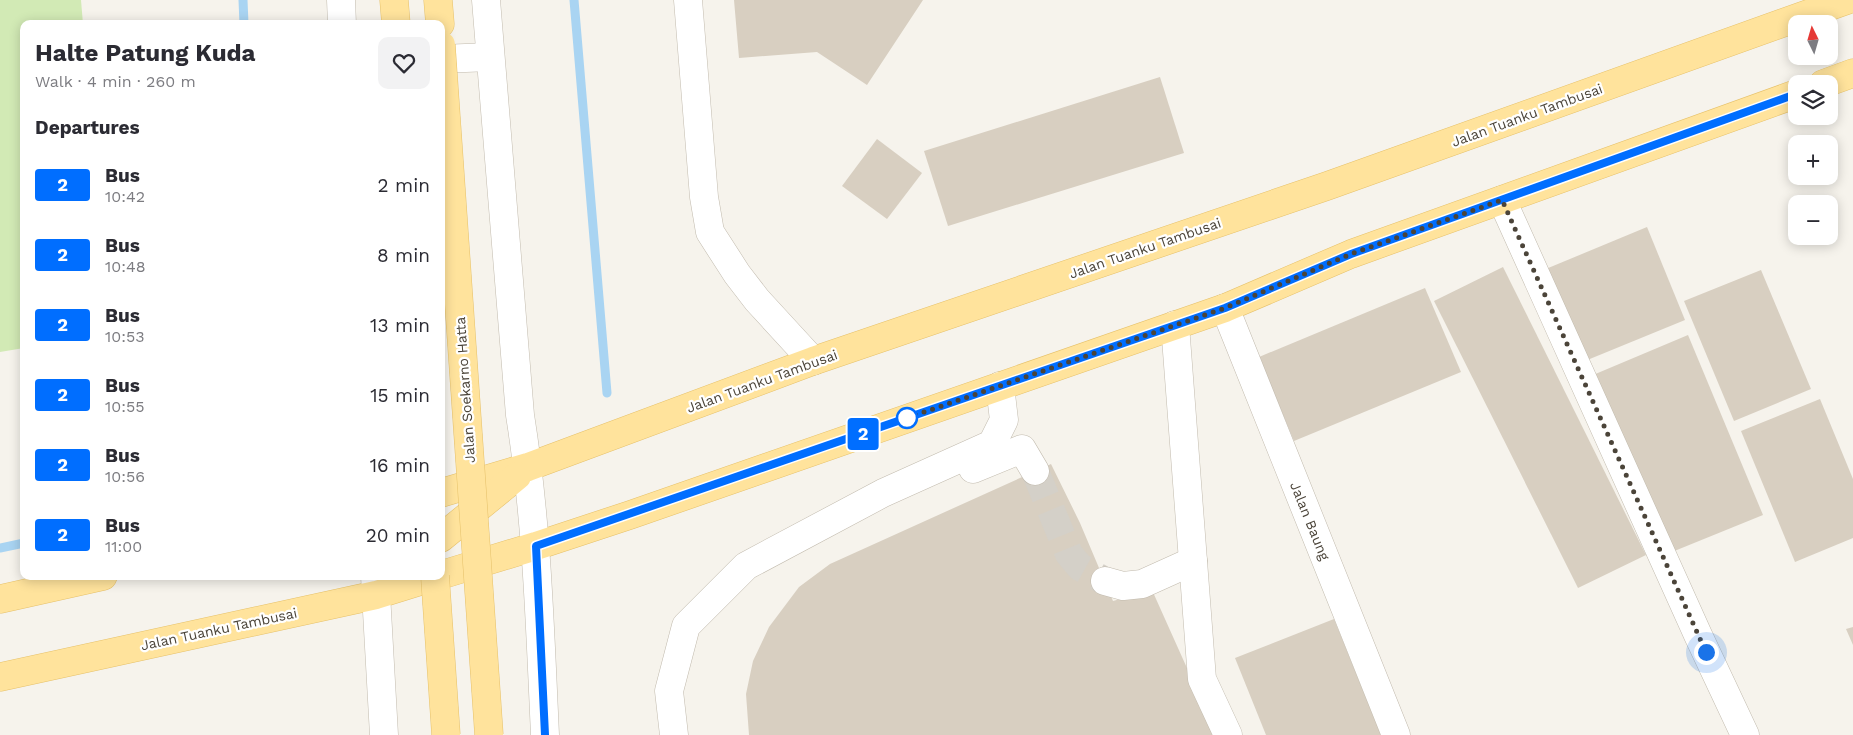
<!DOCTYPE html>
<html lang="en">
<head>
<meta charset="utf-8">
<style>
	:root { --surface:#fff; --page:#f2f2f3; --text:#2b2b33; --muted:#7c7c81 }
	body { margin:0; font-family:"Work Sans",sans-serif; background:var(--page); color:var(--text); height:100vh; display:flex; flex-direction:column; font-size:19px; white-space:nowrap }
	* { box-sizing:border-box; margin:0 }
	p { font-size:16px; color:var(--muted) }
	.icon { flex:none; width:28px; height:28px; fill:none; stroke:currentColor; stroke-width:2; stroke-linecap:round; stroke-linejoin:round }
	.map { position:relative; flex:1; overflow:hidden }
	.drawer { position:absolute; left:20px; top:20px; width:425px; height:560px; display:flex; flex-direction:column; background:var(--surface); border-radius:10px; box-shadow:0 2px 12px #0003 }
	.drawer>* { flex:none }
	.badge { padding:0 10px; border-radius:4px; font-size:18px; line-height:32px }
	.needle { width:32px; rotate:355deg }
	.buttons { position:absolute; left:1788px; top:15px; display:grid; gap:10px }
	.buttons a { display:grid; place-items:center; width:50px; height:50px; border-radius:10px; background:var(--surface); box-shadow:0 2px 12px #0003; font-size:25px }
	.you { position:absolute; width:25px; height:25px; margin:-12px; border:4px solid #fff; border-radius:50%; background:#1a73e8; box-shadow:0 0 0 8px #1a73e833 }
	.map>.badge { position:absolute; translate:-50% -50%; box-shadow:0 0 0 2px #fff }
	h2 { padding:0 15px; font-size:19px; line-height:45px }
	.round { display:grid; place-items:center; flex:none; width:52px; height:52px; border-radius:10px; background:var(--page) }
	.headline { display:flex; align-items:center; justify-content:space-between; height:85px; padding:0 15px }
	h1 { font-size:24px; font-weight:700; line-height:38px }
	ul { padding:0; list-style:none }
	li { display:flex; align-items:center; gap:15px; height:70px; padding:0 15px }
	li div { flex:1 }
	li b { display:block; font-size:19px }
	li em { font-style:normal }
	li .badge { min-width:55px; font-weight:700; text-align:center }
	.map>svg:first-child { display:block }
	.green { fill:#d2eab5 }
	.lines { fill:none; stroke-linecap:round; stroke-linejoin:round }
	.stream { stroke:#a9d4f2; stroke-width:9 }
	.building { fill:#d8cfc1 }
	.minor-tunnel { stroke:#d4d0c8; stroke-width:28; stroke-dasharray:28 14; stroke-linecap:butt }
	.minor-casing { stroke:#c2bbae; stroke-width:29 }
	.major-casing { stroke:#e6c16a; stroke-width:29 }
	.minor { stroke:#fff; stroke-width:28 }
	.major { stroke:#ffe39c; stroke-width:28 }
	.major-bridge-casing { stroke:#e6c16a; stroke-width:29; stroke-linecap:butt }
	.major-bridge { stroke:#ffe39c; stroke-width:28 }
	.line-casing { stroke:#fff; stroke-width:11 }
	.line { stroke:#006eff; stroke-width:8 }
	.walk { stroke:#4b4439; stroke-width:5; stroke-dasharray:0 9 }
	.stop-dot { fill:#fff; stroke:#006eff; stroke-width:2.5 }
	.labels { text-anchor:middle; stroke-width:4.5; stroke-linejoin:round; paint-order:stroke }
	.street-label { font-size:14px; fill:#4b4439; stroke:#fff }
</style>
</head>
<body>
<div class="map">
<svg width="1853" height="735" viewBox="0 0 1853 735">
	<rect width="100%" height="100%" fill="#f6f3ec"/>
	<path class="green" d="M0 0H81L83 24H24V348L0 352Z"/>
	<g class="lines">
		<g class="stream">
			<path d="M243 0 244 24"/>
			<path d="M574 0 607 393"/>
			<path d="M0 548 24 543"/>
		</g>
	</g>
	<g class="building">
		<path d="M734 0H923L867 85 817 52 739 58Z"/>
		<path d="M1160 77 1184 153 948 226 924 151Z"/>
		<path d="M877 139 922 173 887 219 842 186Z"/>
		<path d="M1647 227 1685 320 1580 363 1541 271Z"/>
		<path d="M1503 267 1646 555 1578 588 1434 301Z"/>
		<path d="M1761 270 1811 389 1734 421 1684 301Z"/>
		<path d="M1425 288 1461 372 1294 441 1259 357Z"/>
		<path d="M1688 335 1763 515 1667 554 1593 375Z"/>
		<path d="M1820 399 1853 479V538L1795 562 1741 431Z"/>
		<path d="M1051 464 1080 523 1113 601 1152 590 1217 735H749L746 694 753 661 769 627 799 587 830 564Z"/>
		<path d="M1334 619 1381 735H1266L1235 658Z"/>
		<path d="M1853 627V645L1846 629Z"/>
	</g>
	<g class="lines">
		<path class="minor-tunnel" d="M1035 471 1069 554 1080 567 1105 581"/>
		<g class="minor-casing">
			<g id="minor">
				<path d="M341 0 342 24"/>
				<path d="M486 0 520 415C537 521 540 628 545 735"/>
				<path d="M688 0 704 197 710 232 737 274 757 300 813 361"/>
				<path d="M441 59 490 57"/>
				<path d="M1502 200 1698 635 1745 735"/>
				<path d="M1225 308 1396 735"/>
				<path d="M1175 325 1202 679 1228 735"/>
				<path d="M973 469 1022 449 1035 471"/>
				<path d="M375 576 384 735"/>
				<path d="M1105 581 1123 586 1142 584 1193 561"/>
				<path d="M674 735 669 691 686 626 746 566 883 493 992 444 1004 420 1000 386"/>
			</g>
		</g>
		<g class="major-casing">
			<g id="major">
				<path d="M394 0 396 24"/>
				<path d="M438 0 440 24"/>
				<path d="M1823 84 1853 73"/>
				<path d="M441 493 528 467 813 361 1327 186 1847 0"/>
				<path d="M441 538 517 476"/>
				<path d="M441 575 536 546 630 515 1225 308 1351 254 1796 94"/>
				<path d="M0 599 103 576"/>
				<path d="M0 677 376 595 437 576"/>
			</g>
		</g>
		<use href="#minor" class="minor"/>
		<use href="#major" class="major"/>
		<g class="major-bridge-casing">
			<g id="major-bridge">
				<path d="M441 45 489 735"/>
				<path d="M435 576 446 735"/>
			</g>
		</g>
		<use href="#major-bridge" class="major-bridge"/>
	</g>
	<g class="lines">
		<g class="line-casing">
			<path id="line" d="M545 735 536 546 1225 308 1351 254 1796 94"/>
		</g>
		<use href="#line" class="line"/>
		<path class="walk" d="M907 418 1225 308 1351 254 1502 200 1706 652"/>
	</g>
	<circle class="stop-dot" cx="907" cy="418" r="10"/>
	<g class="labels">
		<g class="street-label">
			<text transform="translate(1527 115) rotate(-20)" y="5">Jalan Tuanku Tambusai</text>
			<text transform="translate(1145 248) rotate(-19)" y="5">Jalan Tuanku Tambusai</text>
			<text transform="translate(762 381) rotate(-20)" y="5">Jalan Tuanku Tambusai</text>
			<text transform="translate(465 390) rotate(-94)" y="5">Jalan Soekarno Hatta</text>
			<text transform="translate(1310 521) rotate(68)" y="5">Jalan Baung</text>
			<text transform="translate(219 629) rotate(-12)" y="5">Jalan Tuanku Tambusai</text>
		</g>
	</g>
</svg>
<div class="buttons">
<a><svg class="needle" viewBox="-14 -14 28 28"><path d="M0-13l5 13h-10z" fill="#e53935"/><path d="M0 13l5-13h-10z" fill="#7c7c81"/></svg></a>
<a><svg class="icon" aria-label="layers" viewBox="0 0 24 24"><path d="M12 4l9 5-9 5-9-5zM3 14l9 5 9-5"/></svg></a>
<a>+</a>
<a>−</a>
</div>
<div class="you" style="left:1706px;top:652px"></div>
<b class="badge" style="left:863px;top:434px;background:#006eff;color:#fff">2</b>
<section class="drawer">
<div class="headline"><div><h1>Halte Patung Kuda</h1><p>Walk · 4 min · 260 m</p></div><a class="round"><svg class="icon" aria-label="heart" viewBox="0 0 24 24"><path d="M12 20l-8-8c-3-5 5-10 8-4 3-6 11-1 8 4z"/></svg></a></div>
<h2>Departures</h2>
<ul>
<li><span class="badge" style="background:#006eff;color:#fff">2</span><div><b>Bus</b><p>10:42</p></div><em>2 min</em></li>
<li><span class="badge" style="background:#006eff;color:#fff">2</span><div><b>Bus</b><p>10:48</p></div><em>8 min</em></li>
<li><span class="badge" style="background:#006eff;color:#fff">2</span><div><b>Bus</b><p>10:53</p></div><em>13 min</em></li>
<li><span class="badge" style="background:#006eff;color:#fff">2</span><div><b>Bus</b><p>10:55</p></div><em>15 min</em></li>
<li><span class="badge" style="background:#006eff;color:#fff">2</span><div><b>Bus</b><p>10:56</p></div><em>16 min</em></li>
<li><span class="badge" style="background:#006eff;color:#fff">2</span><div><b>Bus</b><p>11:00</p></div><em>20 min</em></li>
</ul>
</section>
</div>
</body>
</html>
